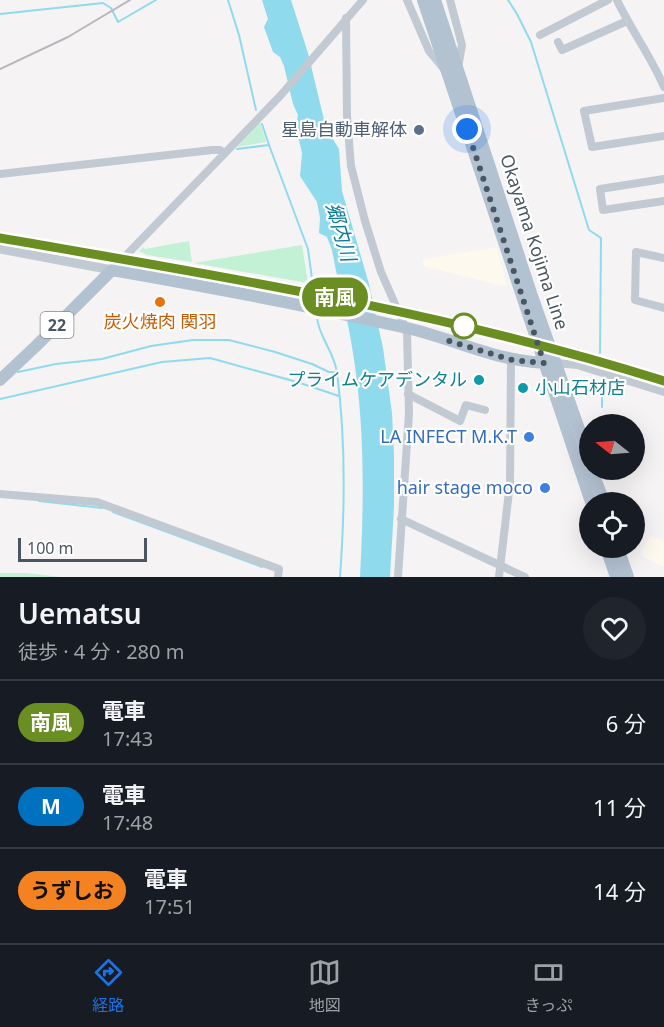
<!DOCTYPE html>
<html lang="ja">
<head>
<meta charset="utf-8">
<style>
	:root { --surface:#171b24; --page:#20242c; --text:#f1f3f6; --muted:#9ea1a6; --line:#363941; --accent:#1a73e8 }
	body { margin:0; font-family:"Noto Sans","Noto Sans JP",sans-serif; background:var(--page); color:var(--text); height:100vh; display:flex; flex-direction:column; font-size:22px; white-space:nowrap }
	* { box-sizing:border-box; margin:0 }
	p { font-size:20px; color:var(--muted) }
	.icon { flex:none; width:33px; height:33px; fill:none; stroke:currentColor; stroke-width:2; stroke-linecap:round; stroke-linejoin:round }
	.map { position:relative; height:577px; overflow:hidden }
	.drawer { display:flex; flex-direction:column; background:var(--surface); flex:1 }
	.drawer>* { flex:none }
	.badge { padding:0 12px; border-radius:20px; font-size:21px; line-height:39px }
	.needle { width:39px; rotate:287deg }
	.tools { position:absolute; left:579px; top:414px; display:grid; gap:12px }
	.tools a { display:grid; place-items:center; width:66px; height:66px; border-radius:50%; background:var(--surface); box-shadow:0 6px 24px #0002; font-size:30px }
	.scale { position:absolute; left:18px; bottom:15px; width:129px; box-sizing:border-box; padding-left:6px; border:3px solid #4a5661; border-top:0; font-size:16px; line-height:21px; white-space:nowrap; color:#4a5661; -webkit-text-stroke:4px #fff; paint-order:stroke }
	.you { position:absolute; width:30px; height:30px; margin:-15px; border:4px solid #fff; border-radius:50%; background:#1a73e8; box-shadow:0 0 0 9px #1a73e833 }
	.map>.badge { position:absolute; translate:-50% -50%; box-shadow:0 0 0 3px #fff }
	.round { display:grid; place-items:center; flex:none; width:63px; height:63px; border-radius:32px; background:var(--page) }
	.overview { display:flex; align-items:center; justify-content:space-between; height:102px; padding:0 18px }
	h1 { font-size:28px; font-weight:600; line-height:45px }
	ul { padding:0; list-style:none }
	li { display:flex; align-items:center; gap:18px; height:84px; padding:0 18px; border-top:2px solid var(--line) }
	li div { flex:1 }
	li b { display:block; font-size:22px }
	li em { font-style:normal }
	li .badge { min-width:66px; font-weight:700; text-align:center }
	.tabs { display:flex; justify-content:space-around; align-items:center; height:84px; border-top:2px solid var(--line); background:var(--surface); font-size:16px; color:var(--muted) }
	.tabs a { display:grid; justify-items:center; gap:3px }
	.tabs .current { color:var(--accent) }
	.map>svg:first-child { display:block }
	.commercial { fill:#fdf9ef }
	.green { fill:#c3f1d5 }
	.water { fill:#90daee }
	.lines { fill:none; stroke-linecap:round; stroke-linejoin:round }
	.stream { stroke:#90daee; stroke-width:2 }
	.minor { stroke:#c1cad2; stroke-width:8 }
	.tertiary { stroke:#c1cad2; stroke-width:9 }
	.primary { stroke:#b3c2d1; stroke-width:12 }
	.rail { stroke:#b5b8bd; stroke-width:2 }
	.line-casing { stroke:#fff; stroke-width:14 }
	.line { stroke:#6b8e23; stroke-width:9 }
	.walk { stroke:#4a5661; stroke-width:6; stroke-dasharray:0 10.8 }
	.service-dot { fill:#5c6f8a; stroke:#fff; stroke-width:2 }
	.food-dot { fill:#e8710a; stroke:#fff; stroke-width:2 }
	.stop-dot { fill:#fff; stroke:#6b8e23; stroke-width:3 }
	.culture-dot { fill:#0f9aa8; stroke:#fff; stroke-width:2 }
	.shop-dot { fill:#3f7fe0; stroke:#fff; stroke-width:2 }
	.labels { text-anchor:middle; stroke-width:4.5; stroke-linejoin:round; paint-order:stroke }
	.shield { fill:#fff; stroke:#808990; stroke-width:1.5 }
	.shield-label { font-size:16px; font-weight:bold; fill:#4a5661 }
	.service-label { font-size:18px; fill:#4e5e75; stroke:#fff; text-anchor:end }
	.street-label { font-size:18px; fill:#4a5661; stroke:#fff }
	.food-label { font-size:18px; fill:#c56008; stroke:#fff }
	.culture-label { font-size:18px; fill:#0d838f; stroke:#fff; text-anchor:end }
	.shop-label { font-size:18px; fill:#366cbe; stroke:#fff; text-anchor:end }
	.water-label { font-size:20px; font-style:italic; fill:#0c7c9b; stroke:#fff }
</style>
</head>
<body>
<div class="map">
<svg width="664" height="577" viewBox="0 0 664 577">
	<rect width="100%" height="100%" fill="#f5f3f3"/>
	<g class="commercial">
		<path d="M497 247 507 287 423 266V259Z"/>
		<path d="M650 535 664 541V567L640 555Z"/>
	</g>
	<g class="green">
		<path d="M260 122 266 142 237 147Z"/>
		<path d="M189 241 192 262 147 255 139 251 143 247 145 249Z"/>
		<path d="M302 245 308 283 194 263Z"/>
		<path d="M0 573H27L60 577H0Z"/>
	</g>
	<path class="water" d="M262 0H291L308 53 326 128 339 149 342 191 369 284 383 348 392 413 394 454V507L390 577H360C364 502 365 427 353 353 348 318 338 284 332 250L327 237 319 233 320 218 317 202 300 176 302 153 296 127 298 115 293 104 284 66 280 57 273 52 264 27 268 19Z"/>
	<g class="lines">
		<g class="stream">
			<path d="M228 0 239 35 256 110"/>
			<path d="M508 0 517 14 531 42 589 230 601 238 600 353"/>
			<path d="M0 14 103 3 111 8 118 22 156 0"/>
			<path d="M262 124 269 145"/>
			<path d="M237 149 269 145 308 249 315 301"/>
			<path d="M317 317C318 336 335 353 337 373 346 440 345 509 340 577"/>
			<path d="M18 372 56 364 102 359 151 346 193 340H229L275 352 312 364 329 372H337"/>
			<path d="M602 379V407"/>
			<path d="M0 399 162 362 210 358 297 382 339 396"/>
			<path d="M39 501 102 508"/>
			<path d="M113 512 262 567"/>
		</g>
		<g class="minor">
			<path d="M407 0 429 51 444 69"/>
			<path d="M450 0 462 45 458 68"/>
			<path d="M617 0C631 30 651 56 664 87"/>
			<path d="M346 18 347 116 351 166 365 221 381 272 407 331 409 413 398 577"/>
			<path d="M540 35 608 0"/>
			<path d="M558 42 562 50 627 21"/>
			<path d="M664 98 584 111 592 147 664 136"/>
			<path d="M0 174 212 150H220L224 153"/>
			<path d="M664 179 600 189 603 210 664 201"/>
			<path d="M664 258 636 252 635 300 664 308"/>
			<path d="M112 270 281 95 363 0"/>
			<path d="M556 363 577 365 664 392"/>
			<path d="M408 394 460 421 466 405 485 410"/>
			<path d="M0 494 97 502 279 569 278 577"/>
			<path d="M401 519 525 577"/>
			<path d="M499 577 510 483 511 360"/>
		</g>
		<path class="tertiary" d="M0 249 112 270"/>
		<g class="primary">
			<path d="M423 0 591 502"/>
			<path d="M435 0 532 296 590 460"/>
			<path d="M0 380 36 346 112 270C210 287 309 306 407 328 459 340 500 364 556 363"/>
			<path d="M592 470 604 502"/>
			<path d="M606 548 616 577"/>
			<path d="M618 548 628 577"/>
		</g>
		<g class="rail">
			<path d="M0 69 68 37 130 0"/>
			<path d="M0 233C223 272 448 305 664 377"/>
		</g>
	</g>
	<g class="lines">
		<g class="line-casing">
			<path id="line" d="M0 238C225 277 446 312 664 381"/>
		</g>
		<use href="#line" class="line"/>
		<path class="walk" d="M464 326 449 341 512 360 544 363 467 129"/>
	</g>
	<circle class="service-dot" cx="419" cy="130" r="6"/>
	<circle class="food-dot" cx="160" cy="302" r="6"/>
	<circle class="stop-dot" cx="464" cy="326" r="12"/>
	<g class="culture-dot">
		<circle cx="479" cy="380" r="6"/>
		<circle cx="523" cy="388" r="6"/>
	</g>
	<g class="shop-dot">
		<circle cx="529" cy="437" r="6"/>
		<circle cx="545" cy="488" r="6"/>
	</g>
	<g class="labels">
		<rect class="shield" x="40.5" y="312" width="33" height="26" rx="4.5"/>
		<g class="shield-label">
			<text x="57" y="331">22</text>
		</g>
		<g class="service-label">
			<text x="407" y="136">星島自動車解体</text>
		</g>
		<g class="street-label">
			<text transform="translate(534 242) rotate(72)" y="6">Okayama Kojima Line</text>
		</g>
		<g class="food-label">
			<text x="160" y="328">炭火焼肉 関羽</text>
		</g>
		<g class="culture-label">
			<text x="467" y="386">プライムケアデンタル</text>
			<text x="535" y="394" text-anchor="start">小山石材店</text>
		</g>
		<g class="shop-label">
			<text x="517" y="443">LA INFECT M.K.T</text>
			<text x="533" y="494">hair stage moco</text>
		</g>
		<g class="water-label">
			<text transform="translate(341 232) rotate(74)" y="7">郷内川</text>
		</g>
	</g>
</svg>
<div class="tools">
<a><svg class="needle" viewBox="-14 -14 28 28"><path d="M0-13l5 13h-10z" fill="#e53935"/><path d="M0 13l5-13h-10z" fill="#9ea1a6"/></svg></a>
<a><svg class="icon" aria-label="locate" viewBox="0 0 24 24"><circle cx="12" cy="12" r="6"/><path d="M12 2v4M12 18v4M2 12h4M18 12h4"/></svg></a>
</div>
<div class="scale">100 m</div>
<div class="you" style="left:467px;top:129px"></div>
<b class="badge" style="left:335px;top:297px;background:#6b8e23;color:#fff">南風</b>
</div>
<section class="drawer">
<div class="overview"><div><h1>Uematsu</h1><p>徒歩 · 4 分 · 280 m</p></div><a class="round"><svg class="icon" aria-label="heart" viewBox="0 0 24 24"><path d="M12 20l-8-8c-3-5 5-10 8-4 3-6 11-1 8 4z"/></svg></a></div>
<ul>
<li><span class="badge" style="background:#6b8e23;color:#fff">南風</span><div><b>電車</b><p>17:43</p></div><em>6 分</em></li>
<li><span class="badge" style="background:#0071be;color:#fff">M</span><div><b>電車</b><p>17:48</p></div><em>11 分</em></li>
<li><span class="badge" style="background:#f58220;color:#111">うずしお</span><div><b>電車</b><p>17:51</p></div><em>14 分</em></li>
</ul>
</section>
<nav class="tabs">
<a class="current"><svg class="icon" aria-label="directions" viewBox="0 0 24 24"><path d="M12 3l9 9-9 9-9-9zM9 14v-3h6M13 9l2 2-2 2"/></svg>経路</a>
<a><svg class="icon" aria-label="map" viewBox="0 0 24 24"><path d="M3 6l6-2 6 2 6-2v14l-6 2-6-2-6 2zM9 4v14M15 6v14"/></svg>地図</a>
<a><svg class="icon" aria-label="tickets" viewBox="0 0 24 24"><path d="M3 7h18v10H3zM15 7v10"/></svg>きっぷ</a>
</nav>
</body>
</html>
